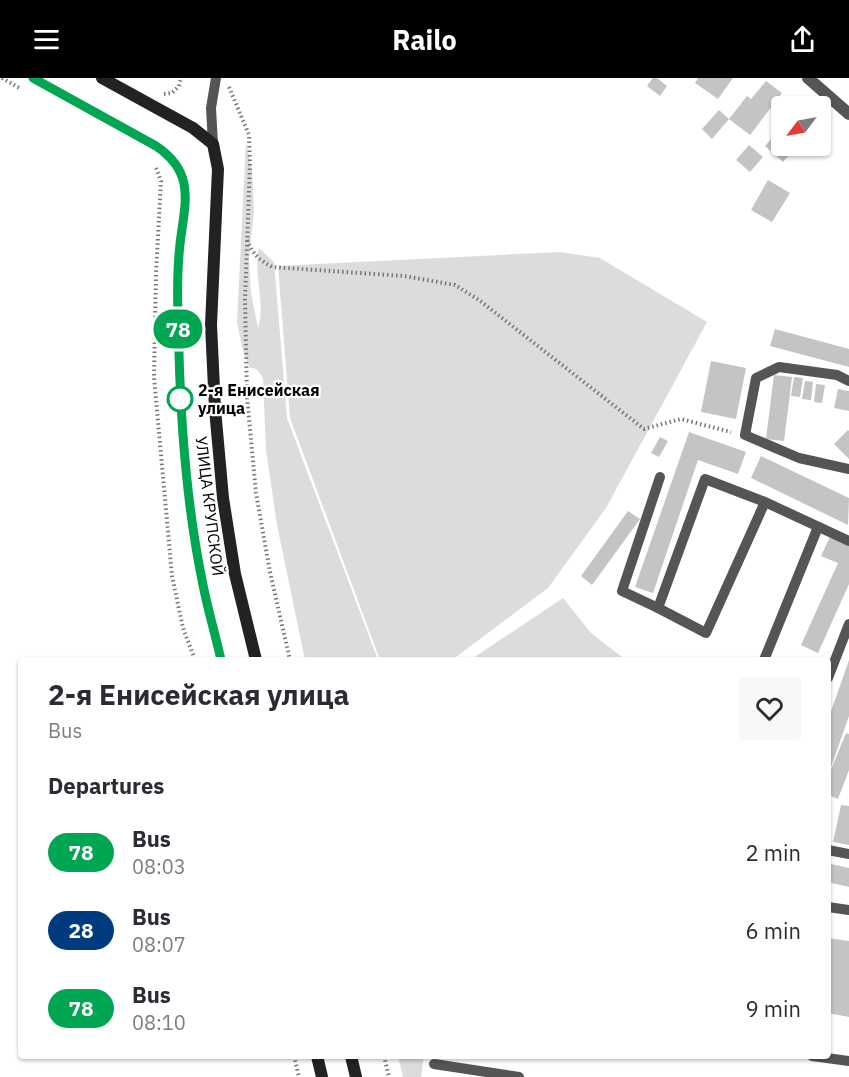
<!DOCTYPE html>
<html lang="en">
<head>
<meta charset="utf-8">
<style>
	:root { --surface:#fff; --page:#f7f7f7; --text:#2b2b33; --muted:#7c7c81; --accent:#000 }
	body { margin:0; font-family:"IBM Plex Sans",sans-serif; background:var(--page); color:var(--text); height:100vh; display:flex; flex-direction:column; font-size:22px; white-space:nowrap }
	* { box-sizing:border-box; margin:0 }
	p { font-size:20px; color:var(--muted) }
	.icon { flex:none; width:33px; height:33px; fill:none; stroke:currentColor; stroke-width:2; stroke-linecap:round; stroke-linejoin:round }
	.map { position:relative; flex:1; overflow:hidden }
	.sheet { position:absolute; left:18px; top:579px; width:813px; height:402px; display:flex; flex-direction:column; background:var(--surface); border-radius:6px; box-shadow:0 2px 4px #0004 }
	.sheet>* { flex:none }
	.badge { padding:0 12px; border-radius:20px; font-size:21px; line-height:39px }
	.needle { width:39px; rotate:238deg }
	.tools { position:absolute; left:771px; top:18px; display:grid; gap:12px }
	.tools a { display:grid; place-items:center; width:60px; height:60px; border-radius:6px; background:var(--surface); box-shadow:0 2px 4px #0004; font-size:30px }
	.map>.badge { position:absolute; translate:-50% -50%; box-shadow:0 0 0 3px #fff }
	h2 { padding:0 30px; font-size:22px; line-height:54px }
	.round { display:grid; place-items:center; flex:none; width:63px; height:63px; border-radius:6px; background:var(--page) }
	.head { display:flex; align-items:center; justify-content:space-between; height:102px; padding:0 30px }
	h1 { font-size:28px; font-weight:800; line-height:45px }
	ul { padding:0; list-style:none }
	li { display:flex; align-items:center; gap:18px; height:78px; padding:0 30px }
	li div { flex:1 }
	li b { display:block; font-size:22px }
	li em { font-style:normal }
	li .badge { min-width:66px; font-weight:700; text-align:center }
	header { display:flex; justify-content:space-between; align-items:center; height:78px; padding:0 30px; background:var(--accent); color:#fff; font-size:27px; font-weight:800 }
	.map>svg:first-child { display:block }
	.green { fill:#dcdcdc }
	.building { fill:#c4c4c4 }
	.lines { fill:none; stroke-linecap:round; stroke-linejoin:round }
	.path { stroke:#777; stroke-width:4; stroke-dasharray:1.5 3; stroke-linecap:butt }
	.lane { stroke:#555; stroke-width:10 }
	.street { stroke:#555; stroke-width:12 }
	.secondary { stroke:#222; stroke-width:12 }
	.line-casing { stroke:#fff; stroke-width:14 }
	.line { stroke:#00a651; stroke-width:9 }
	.stop-dot { fill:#fff; stroke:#00a651; stroke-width:3 }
	.labels { text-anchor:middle; stroke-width:4.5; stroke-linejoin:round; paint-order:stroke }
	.stop-label { font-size:16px; font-weight:bold; fill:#000; stroke:#fff; text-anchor:start }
	.street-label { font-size:16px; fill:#000; stroke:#fff }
</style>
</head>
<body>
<header><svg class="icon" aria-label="menu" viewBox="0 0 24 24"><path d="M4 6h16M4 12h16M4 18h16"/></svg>Railo<svg class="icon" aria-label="share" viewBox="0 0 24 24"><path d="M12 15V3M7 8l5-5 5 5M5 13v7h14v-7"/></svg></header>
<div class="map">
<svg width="849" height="999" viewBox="0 0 849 999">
	<rect width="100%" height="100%" fill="#fff"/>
	<g class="green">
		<path d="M246 64 252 93 254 133 249 181 251 215 258 250C266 226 253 196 259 170L274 184 287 340 378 582H305L277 447 266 372 263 300 257 291 250 290 243 273 237 244Z"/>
		<path d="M560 174 600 180 707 244 606 430 548 510 452 582H380L290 340 278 188Z"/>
		<path d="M563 520 591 555 626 582H470Z"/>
		<path d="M398 978H424L421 999H403Z"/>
	</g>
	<g class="building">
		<path d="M653 0H657L667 8 660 18 647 8Z"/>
		<path d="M698 0H733L718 21 695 5Z"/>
		<path d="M766 3 782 15 750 57 729 41 712 61 702 51 719 32 729 41 747 18 751 21Z"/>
		<path d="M782 49V68H797L783 84 765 68Z"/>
		<path d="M749 67 763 79 750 94 736 82Z"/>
		<path d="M768 102 790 115 772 144 751 132Z"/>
		<path d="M775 251 849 271V289L770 268Z"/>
		<path d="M711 283 746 290 736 341 701 334Z"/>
		<path d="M774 297 792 299 784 363 766 361Z"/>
		<path d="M794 299 803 300 800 319 791 318Z"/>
		<path d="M805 303 813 304 811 322 802 321Z"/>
		<path d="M816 306 825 307 822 325 814 324Z"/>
		<path d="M838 311 849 313V333L834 330Z"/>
		<path d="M848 352 849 353V381L834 366Z"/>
		<path d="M689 354 746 374 738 396 698 382 653 515 635 509Z"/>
		<path d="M660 359 668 363 659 379 651 375Z"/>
		<path d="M761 378 849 420 848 447 751 400Z"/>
		<path d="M628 433 640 441 592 507 581 498Z"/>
		<path d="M830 459 849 467V506L818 575 801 567 838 485 821 478Z"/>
		<path d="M849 582V638L830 692H828V642Z"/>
		<path d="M846 655 849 656V692L838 721 828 717V699Z"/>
		<path d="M841 727 849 728V767L833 764Z"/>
		<path d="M831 786 849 790V809L828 804Z"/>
		<path d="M828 860 849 863V939L828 935Z"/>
	</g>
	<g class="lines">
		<g class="path">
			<path d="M2 0 21 11"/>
			<path d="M229 9 249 57 250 86 245 222 247 319 256 415 270 494 290 582"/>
			<path d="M164 16 172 15 179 8 181 0"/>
			<path d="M156 90 161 103 156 195 154 299 172 498 183 550 195 582"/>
			<path d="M247 162C252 176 260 182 272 189L404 198 455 207 479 222 644 351 681 341 731 354"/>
			<path d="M294 978 299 999"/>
			<path d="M384 978 389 999"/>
		</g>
		<g class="lane">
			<path d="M213 66 211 30 216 0"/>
			<path d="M849 303 837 297 779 289 756 300 745 357 799 380 849 391"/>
			<path d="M765 424 706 555 658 530 705 401 765 424 849 463"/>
			<path d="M658 530 622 513 660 399"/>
			<path d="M764 582 818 449"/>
			<path d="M828 600 849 546"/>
			<path d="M828 772 849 776"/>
			<path d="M828 829 849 832"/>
			<path d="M812 978 849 983"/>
			<path d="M434 986 519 999"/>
		</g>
		<path class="street" d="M808 0 849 36"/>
		<g class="secondary">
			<path d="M33 0 156 68C196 96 185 124 180 166 176 202 178 239 179 275 181 351 187 428 202 502 207 529 215 555 221 582"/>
			<path d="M102 0 193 50 213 66 218 91 211 247 215 331 223 420 235 496 256 582"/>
			<path d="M317 978 322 999"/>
			<path d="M351 978 356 999"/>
		</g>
	</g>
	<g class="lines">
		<g class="line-casing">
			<path id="line" d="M33 0 156 68C196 95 185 124 180 166 176 202 178 239 179 275 181 351 187 428 202 502 207 529 215 555 221 582"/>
		</g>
		<use href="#line" class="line"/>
	</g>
	<circle class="stop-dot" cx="180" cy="321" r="12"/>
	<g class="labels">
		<g class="stop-label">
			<text x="198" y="318">2-я Енисейская<tspan x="198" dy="18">улица</tspan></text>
		</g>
		<g class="street-label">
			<text transform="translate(210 428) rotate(83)" y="6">УЛИЦА КРУПСКОЙ</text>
		</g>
	</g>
</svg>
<div class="tools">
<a><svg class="needle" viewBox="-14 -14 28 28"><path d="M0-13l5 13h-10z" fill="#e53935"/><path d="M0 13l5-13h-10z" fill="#7c7c81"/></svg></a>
</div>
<b class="badge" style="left:178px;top:251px;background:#00a651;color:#fff">78</b>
<section class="sheet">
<div class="head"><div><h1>2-я Енисейская улица</h1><p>Bus</p></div><a class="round"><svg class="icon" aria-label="heart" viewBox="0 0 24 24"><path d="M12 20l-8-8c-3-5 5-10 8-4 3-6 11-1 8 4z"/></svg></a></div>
<h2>Departures</h2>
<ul>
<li><span class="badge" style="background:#00a651;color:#fff">78</span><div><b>Bus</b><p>08:03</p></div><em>2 min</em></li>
<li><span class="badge" style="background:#003b80;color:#fff">28</span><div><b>Bus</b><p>08:07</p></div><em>6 min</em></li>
<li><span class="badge" style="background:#00a651;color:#fff">78</span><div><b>Bus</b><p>08:10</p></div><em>9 min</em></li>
</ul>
</section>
</div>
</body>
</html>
